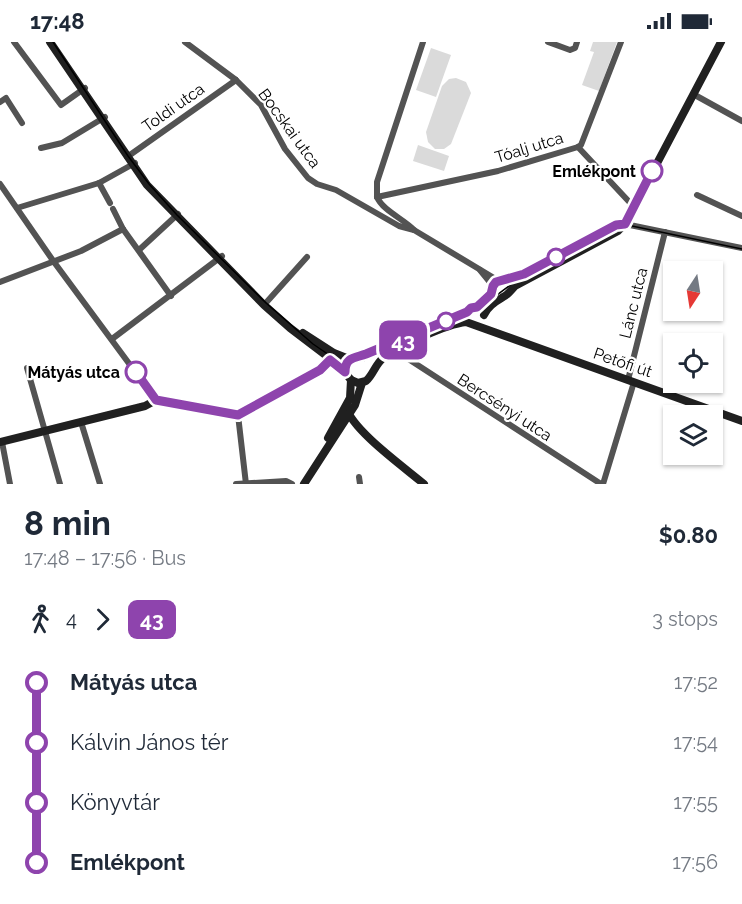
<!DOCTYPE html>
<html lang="en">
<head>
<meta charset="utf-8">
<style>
	:root { --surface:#fff; --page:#f6f6f7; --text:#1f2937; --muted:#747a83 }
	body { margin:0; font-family:Raleway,sans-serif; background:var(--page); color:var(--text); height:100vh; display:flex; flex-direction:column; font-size:22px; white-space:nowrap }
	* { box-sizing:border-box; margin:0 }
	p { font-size:20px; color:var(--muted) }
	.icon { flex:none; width:33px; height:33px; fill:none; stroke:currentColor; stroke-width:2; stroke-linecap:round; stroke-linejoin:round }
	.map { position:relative; height:442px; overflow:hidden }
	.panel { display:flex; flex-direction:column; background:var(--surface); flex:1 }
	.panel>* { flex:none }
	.badge { padding:0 12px; border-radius:9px; font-size:21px; line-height:39px }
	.needle { width:39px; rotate:192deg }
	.fabs { position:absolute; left:663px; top:219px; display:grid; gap:12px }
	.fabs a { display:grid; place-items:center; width:60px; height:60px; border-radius:0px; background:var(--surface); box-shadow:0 2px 4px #0004; font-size:30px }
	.map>.badge { position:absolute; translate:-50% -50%; box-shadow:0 0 0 3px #fff }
	.legs { display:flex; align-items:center; gap:9px; height:66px; padding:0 24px; font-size:20px }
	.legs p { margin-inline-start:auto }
	.summary { display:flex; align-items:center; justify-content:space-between; height:102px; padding:0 24px }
	h1 { font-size:33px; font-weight:700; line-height:45px }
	ul { padding:0 24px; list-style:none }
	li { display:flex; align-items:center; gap:21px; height:60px; font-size:22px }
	li i { display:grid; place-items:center; width:9px; height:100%; margin:0 8px; background:currentColor }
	li i::after { content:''; width:15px; height:15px; margin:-8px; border:4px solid; border-radius:50%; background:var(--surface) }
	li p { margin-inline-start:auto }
	li:first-child i { background:linear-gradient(#0000 50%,currentColor 0) }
	li:last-child i { background:linear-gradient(currentColor 50%,#0000 0) }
	.status { display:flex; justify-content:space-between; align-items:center; height:42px; padding:0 30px; background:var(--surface); direction:ltr }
	.status svg { height:16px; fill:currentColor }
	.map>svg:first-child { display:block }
	.green { fill:#dadada }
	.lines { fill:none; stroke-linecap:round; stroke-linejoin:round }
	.street { stroke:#535353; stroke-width:6 }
	.secondary { stroke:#202020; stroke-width:8 }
	.tram { stroke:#000; stroke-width:1.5 }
	.line-1-casing { stroke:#fff; stroke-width:14 }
	.line-1 { stroke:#8e44ad; stroke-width:9 }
	.stop-1-dot { fill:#fff; stroke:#8e44ad; stroke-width:3 }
	.labels { text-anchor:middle; stroke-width:4.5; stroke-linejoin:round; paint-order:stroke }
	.street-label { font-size:16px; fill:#000; stroke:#fff }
	.stop-label { font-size:16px; font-weight:bold; fill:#000; stroke:#fff; text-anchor:end }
</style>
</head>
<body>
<div class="status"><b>17:48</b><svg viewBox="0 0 49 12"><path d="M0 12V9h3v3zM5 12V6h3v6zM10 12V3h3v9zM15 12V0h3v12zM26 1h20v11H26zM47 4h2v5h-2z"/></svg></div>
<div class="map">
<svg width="742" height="442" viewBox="0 0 742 442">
	<rect width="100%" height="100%" fill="#fff"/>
	<g class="green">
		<path d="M593 0H617L599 49 582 43 594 10 590 9Z"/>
		<path d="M431 6 451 13 436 55 416 48Z"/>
		<path d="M456 36 466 40 471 51 451 102 444 107H435L428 100 426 90 442 44 449 37Z"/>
		<path d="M418 103 449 114 444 129 413 119Z"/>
	</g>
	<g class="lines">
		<g class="street">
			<path d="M14 0 61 63 85 46"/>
			<path d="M185 0 236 38 261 63 285 107 308 136 317 142 336 148 399 184 414 188"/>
			<path d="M548 0 570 8 575 6 577 0"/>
			<path d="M693 52 742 79"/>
			<path d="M0 60 6 56 22 81"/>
			<path d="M578 105 634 165"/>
			<path d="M41 106 62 101 105 75"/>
			<path d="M127 115 236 38"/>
			<path d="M99 141 110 161"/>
			<path d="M0 142 54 220 156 358"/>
			<path d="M697 153 742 174"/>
			<path d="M377 155 498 129 578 105 581 103 621 0"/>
			<path d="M377 155V140L423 0"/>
			<path d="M377 155C383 169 404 177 414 188L499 239"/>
			<path d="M17 166 99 141 135 121"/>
			<path d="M113 167 123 187 171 254"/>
			<path d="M625 182 742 206"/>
			<path d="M139 208 178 172"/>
			<path d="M480 228 493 244"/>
			<path d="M0 240 81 209 123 187"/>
			<path d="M264 263 307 215"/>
			<path d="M112 297 222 214"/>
			<path d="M396 309 601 442"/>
			<path d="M27 326 60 442"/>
			<path d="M628 338 665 190"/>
			<path d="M238 373 246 442"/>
			<path d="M81 380 100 442"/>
			<path d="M2 400 10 442"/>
			<path d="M359 435 360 442"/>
			<path d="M236 442 286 439 292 442"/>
			<path d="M603 442 634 340"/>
		</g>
		<g class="secondary">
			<path d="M50 0 147 143 264 263 290 286 340 324 351 338 358 341 366 339C373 333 375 323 383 316 398 304 447 282 466 280L742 379"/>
			<path d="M484 273C488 264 495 260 503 255 508 253 511 248 515 244L618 189 625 182 721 0"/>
			<path d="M444 280 480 263 491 253 493 244 496 240 524 232 616 183 624 182"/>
			<path d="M303 291 334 311 349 317"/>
			<path d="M348 320 353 315 366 312 418 291"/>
			<path d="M346 365C352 388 404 425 424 442"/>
			<path d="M328 396 350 356 351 338"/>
			<path d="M0 400 145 364 156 358 238 373 320 328 326 323"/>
			<path d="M304 442 355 363 362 341"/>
		</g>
		<path class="tram" d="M53 0 128 114 149 142 177 173 266 261 313 302 332 315 347 321 363 319 470 273 517 238 623 184H632L742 207"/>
	</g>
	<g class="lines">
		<g class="line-1-casing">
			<path id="line-1" d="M136 330 156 358 238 373 320 328 330 318 345 330C345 315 355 316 366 312L467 270 471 266 477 265 491 252 493 244 496 240 524 232 616 183 625 182 652 129"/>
		</g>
		<use href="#line-1" class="line-1"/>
	</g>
	<g class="stop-1-dot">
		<circle cx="652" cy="129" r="10"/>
		<circle cx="556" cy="215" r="8"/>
		<circle cx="446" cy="279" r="8"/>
		<circle cx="136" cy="330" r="10"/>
	</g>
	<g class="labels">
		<g class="street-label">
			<text transform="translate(173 65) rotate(-35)" y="6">Toldi utca</text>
			<text transform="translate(290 86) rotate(54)" y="6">Bocskai utca</text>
			<text transform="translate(529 105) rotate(-17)" y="6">Tóalj utca</text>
			<text transform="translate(633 261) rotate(-76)" y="6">Lánc utca</text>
			<text transform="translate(623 320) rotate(19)" y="6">Petőfi út</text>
			<text transform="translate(505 365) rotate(33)" y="6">Bercsényi utca</text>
		</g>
		<g class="stop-label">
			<text x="636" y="135">Emlékpont</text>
			<text x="120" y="336">Mátyás utca</text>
		</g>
	</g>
</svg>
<div class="fabs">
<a><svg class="needle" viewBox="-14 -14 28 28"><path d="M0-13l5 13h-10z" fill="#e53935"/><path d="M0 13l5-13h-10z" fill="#747a83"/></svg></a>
<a><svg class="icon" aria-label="locate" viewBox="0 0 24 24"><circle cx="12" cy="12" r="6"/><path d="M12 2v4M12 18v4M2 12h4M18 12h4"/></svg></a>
<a><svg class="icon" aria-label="layers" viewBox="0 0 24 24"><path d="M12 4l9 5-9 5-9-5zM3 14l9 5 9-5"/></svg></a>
</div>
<b class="badge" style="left:403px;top:298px;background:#8e44ad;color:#fff">43</b>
</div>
<section class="panel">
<div class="summary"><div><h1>8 min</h1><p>17:48 – 17:56 · Bus</p></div><b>$0.80</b></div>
<div class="legs"><svg class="icon" aria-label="walk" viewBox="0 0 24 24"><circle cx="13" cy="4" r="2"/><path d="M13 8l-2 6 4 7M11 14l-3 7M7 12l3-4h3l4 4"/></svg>4<svg class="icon" aria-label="forward" viewBox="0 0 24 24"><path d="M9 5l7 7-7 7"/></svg><b class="badge" style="background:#8e44ad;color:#fff">43</b><p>3 stops</p></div>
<ul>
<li><i style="color:#8e44ad"></i><b>Mátyás utca</b><p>17:52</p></li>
<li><i style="color:#8e44ad"></i><span>Kálvin János tér</span><p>17:54</p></li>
<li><i style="color:#8e44ad"></i><span>Könyvtár</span><p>17:55</p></li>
<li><i style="color:#8e44ad"></i><b>Emlékpont</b><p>17:56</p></li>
</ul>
</section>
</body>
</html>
